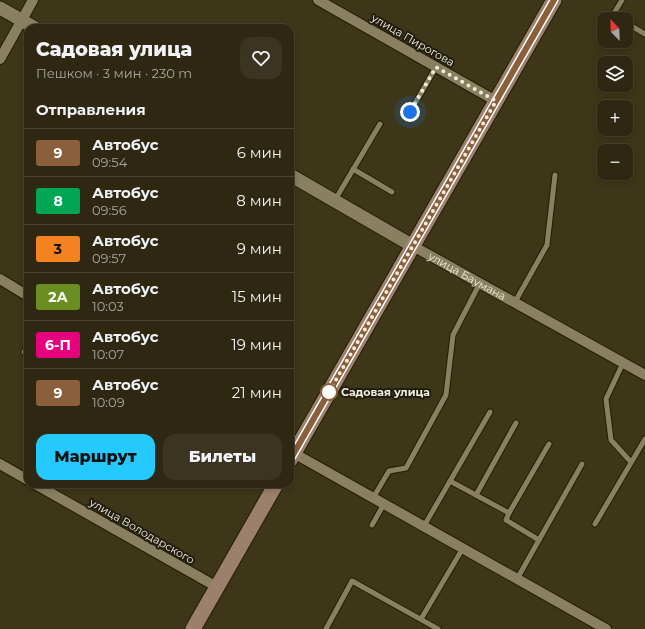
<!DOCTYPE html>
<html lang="ru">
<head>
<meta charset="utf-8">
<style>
	:root { --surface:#2e2813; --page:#3a3421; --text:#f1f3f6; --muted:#a7a6a0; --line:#494433; --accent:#25c9fe }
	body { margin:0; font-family:Montserrat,sans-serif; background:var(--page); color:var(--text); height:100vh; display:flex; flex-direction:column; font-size:15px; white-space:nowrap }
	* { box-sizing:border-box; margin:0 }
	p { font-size:13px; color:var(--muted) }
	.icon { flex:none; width:22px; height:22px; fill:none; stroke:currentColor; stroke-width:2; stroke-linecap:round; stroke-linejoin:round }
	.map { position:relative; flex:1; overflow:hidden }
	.sheet { position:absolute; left:24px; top:24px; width:270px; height:464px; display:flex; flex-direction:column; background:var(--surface); border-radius:12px; box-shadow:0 2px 6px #0003,0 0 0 1px var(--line) }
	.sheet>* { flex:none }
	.badge { padding:0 8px; border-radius:3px; font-size:14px; line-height:26px }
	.needle { width:26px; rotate:337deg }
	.controls { position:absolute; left:597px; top:12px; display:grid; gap:8px }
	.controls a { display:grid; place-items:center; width:36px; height:36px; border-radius:8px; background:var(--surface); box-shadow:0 2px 6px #0003,0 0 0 1px var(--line); font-size:20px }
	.you { position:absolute; width:20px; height:20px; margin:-10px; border:3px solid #fff; border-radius:50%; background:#1a73e8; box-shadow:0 0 0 6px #1a73e833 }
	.map>.badge { position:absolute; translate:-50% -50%; box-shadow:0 0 0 2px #fff }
	h2 { padding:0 12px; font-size:15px; line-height:36px }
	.round { display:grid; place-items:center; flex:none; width:42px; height:42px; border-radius:12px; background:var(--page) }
	.headline { display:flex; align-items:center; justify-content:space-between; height:68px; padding:0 12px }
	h1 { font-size:19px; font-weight:800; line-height:30px }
	.primary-button { display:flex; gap:8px; margin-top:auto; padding:8px 12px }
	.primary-button a { flex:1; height:46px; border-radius:12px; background:var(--accent); color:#111; font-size:16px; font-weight:800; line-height:46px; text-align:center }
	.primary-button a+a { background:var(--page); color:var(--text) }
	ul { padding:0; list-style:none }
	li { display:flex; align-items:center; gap:12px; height:48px; padding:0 12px; border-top:1px solid var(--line) }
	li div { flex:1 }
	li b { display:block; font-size:15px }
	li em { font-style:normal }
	li .badge { min-width:44px; font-weight:700; text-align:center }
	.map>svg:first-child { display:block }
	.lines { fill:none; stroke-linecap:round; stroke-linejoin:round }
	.service-casing { stroke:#251d01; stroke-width:7 }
	.minor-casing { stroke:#251d01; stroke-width:12 }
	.tertiary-casing { stroke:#251d01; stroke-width:15 }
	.secondary-casing { stroke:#251d01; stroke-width:17 }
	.service { stroke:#888061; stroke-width:5 }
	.minor { stroke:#888061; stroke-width:10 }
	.tertiary { stroke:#888061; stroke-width:13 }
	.secondary { stroke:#9c806e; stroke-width:15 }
	.line-casing { stroke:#fff; stroke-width:9 }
	.line { stroke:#8b5e3c; stroke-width:6 }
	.walk { stroke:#f1eddc; stroke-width:4; stroke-dasharray:0 7.2 }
	.stop-dot { fill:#fff; stroke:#8b5e3c; stroke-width:2 }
	.labels { text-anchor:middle; stroke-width:4; stroke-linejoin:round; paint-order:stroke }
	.street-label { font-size:11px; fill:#f1eddc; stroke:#211e11 }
	.stop-label { font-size:11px; font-weight:bold; fill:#f1eddc; stroke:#211e11; text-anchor:start }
</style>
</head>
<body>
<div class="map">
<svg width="645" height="629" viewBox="0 0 645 629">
	<rect width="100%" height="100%" fill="#3e3619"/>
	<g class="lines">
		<g class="service-casing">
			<g id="service">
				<path d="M620 19 613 15 622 0"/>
				<path d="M626 23 645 34"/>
				<path d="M410 112 436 67"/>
				<path d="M353 169 392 192"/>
				<path d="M335 200 380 124"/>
				<path d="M515 302 547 245 555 175"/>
				<path d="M24 352 28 345"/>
				<path d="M623 363 606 399 611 440 631 462"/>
				<path d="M450 481 509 513 549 444"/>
				<path d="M476 495 516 423"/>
				<path d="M373 498 389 471 406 468 446 395 453 335 480 283"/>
				<path d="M509 513 506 520 539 540 582 464"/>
				<path d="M595 524 645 439"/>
				<path d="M372 525 384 504"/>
				<path d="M424 526 490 412"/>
				<path d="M517 579 539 540"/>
				<path d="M421 619 463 548"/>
				<path d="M326 629 352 581 438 629"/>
			</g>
		</g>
		<g class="minor-casing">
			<g id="minor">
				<path d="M318 0 496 101"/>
				<path d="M0 59 33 0"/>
				<path id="s1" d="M413 246 645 375"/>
				<path d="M0 279 28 296"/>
				<path d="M290 451 606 629"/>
				<path d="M0 464 28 480"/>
				<path d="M35 484 217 587"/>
			</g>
		</g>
		<g class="tertiary-casing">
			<g id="tertiary">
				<path d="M0 8 35 28"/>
				<path d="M290 175 413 246"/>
			</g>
		</g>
		<g class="secondary-casing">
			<g id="secondary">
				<path d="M290 460 554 0"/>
				<path d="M193 629 276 484"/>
			</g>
		</g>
		<use href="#service" class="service"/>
		<use href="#minor" class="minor"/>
		<use href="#tertiary" class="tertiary"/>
		<use href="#secondary" class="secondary"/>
	</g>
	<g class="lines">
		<g class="line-casing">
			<path id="line" d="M290 460 554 0"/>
		</g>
		<use href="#line" class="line"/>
		<path class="walk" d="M329 392 496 101 436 67 410 112"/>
	</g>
	<circle class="stop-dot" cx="329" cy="392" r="8"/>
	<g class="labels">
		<g class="street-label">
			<text transform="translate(413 40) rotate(30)" y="4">улица Пирогова</text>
			<text dy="4" stroke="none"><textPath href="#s1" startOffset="62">улица Баумана</textPath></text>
			<text transform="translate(142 531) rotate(30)" y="4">улица Володарского</text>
		</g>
		<g class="stop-label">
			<text x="341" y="396">Садовая улица</text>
		</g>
	</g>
</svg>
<div class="controls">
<a><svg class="needle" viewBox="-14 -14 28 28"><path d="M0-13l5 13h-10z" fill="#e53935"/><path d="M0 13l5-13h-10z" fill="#a7a6a0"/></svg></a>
<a><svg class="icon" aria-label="layers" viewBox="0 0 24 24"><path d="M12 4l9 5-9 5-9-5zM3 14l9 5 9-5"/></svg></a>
<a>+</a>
<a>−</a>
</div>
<div class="you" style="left:410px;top:112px"></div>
<section class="sheet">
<div class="headline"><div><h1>Садовая улица</h1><p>Пешком · 3 мин · 230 m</p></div><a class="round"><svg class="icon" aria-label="heart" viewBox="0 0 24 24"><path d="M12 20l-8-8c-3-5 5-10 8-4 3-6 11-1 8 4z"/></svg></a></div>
<h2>Отправления</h2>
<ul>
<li><span class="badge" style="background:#8b5e3c;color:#fff">9</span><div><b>Автобус</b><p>09:54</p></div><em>6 мин</em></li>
<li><span class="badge" style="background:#00a651;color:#fff">8</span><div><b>Автобус</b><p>09:56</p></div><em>8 мин</em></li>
<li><span class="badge" style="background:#f58220;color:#111">3</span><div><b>Автобус</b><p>09:57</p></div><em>9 мин</em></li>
<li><span class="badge" style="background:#6b8e23;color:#fff">2А</span><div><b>Автобус</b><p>10:03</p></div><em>15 мин</em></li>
<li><span class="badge" style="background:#e6007e;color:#fff">6-П</span><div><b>Автобус</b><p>10:07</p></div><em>19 мин</em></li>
<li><span class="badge" style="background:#8b5e3c;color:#fff">9</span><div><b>Автобус</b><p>10:09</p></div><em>21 мин</em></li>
</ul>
<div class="primary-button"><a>Маршрут</a><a>Билеты</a></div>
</section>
</div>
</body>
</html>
